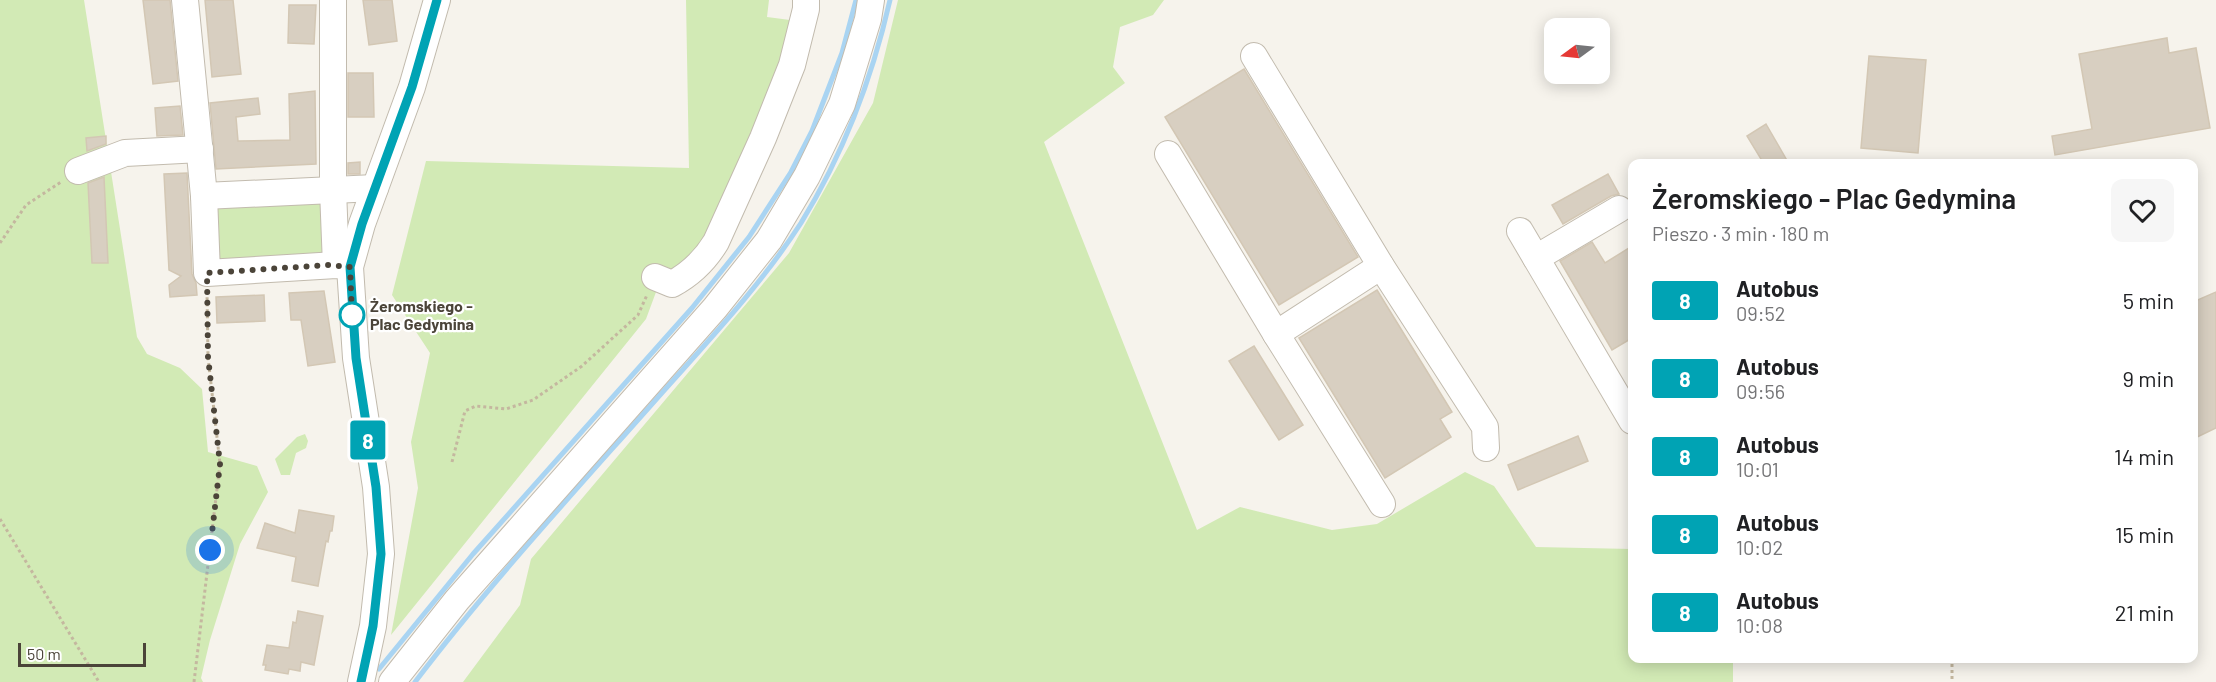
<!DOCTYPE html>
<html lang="pl">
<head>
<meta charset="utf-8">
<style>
	:root { --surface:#fff; --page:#f6f6f6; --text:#202124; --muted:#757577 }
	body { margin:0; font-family:Barlow,sans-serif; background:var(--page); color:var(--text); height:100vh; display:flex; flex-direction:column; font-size:22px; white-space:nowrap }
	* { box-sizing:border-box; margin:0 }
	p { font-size:20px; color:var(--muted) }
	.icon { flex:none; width:33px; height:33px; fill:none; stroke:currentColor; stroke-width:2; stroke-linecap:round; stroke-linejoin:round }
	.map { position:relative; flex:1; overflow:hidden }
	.sheet { position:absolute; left:1628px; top:159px; width:570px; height:504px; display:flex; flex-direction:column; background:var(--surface); border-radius:12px; box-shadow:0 3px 15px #0003 }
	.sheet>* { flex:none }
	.badge { padding:0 12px; border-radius:4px; font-size:21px; line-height:39px }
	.needle { width:39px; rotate:255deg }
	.tools { position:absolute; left:1544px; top:18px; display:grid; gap:12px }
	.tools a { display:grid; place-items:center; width:66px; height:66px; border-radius:12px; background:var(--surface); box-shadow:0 3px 15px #0003; font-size:30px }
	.scale { position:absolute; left:18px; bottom:15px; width:128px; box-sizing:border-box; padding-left:6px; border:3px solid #4b4439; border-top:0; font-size:16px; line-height:21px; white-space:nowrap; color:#4b4439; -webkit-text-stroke:4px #fff; paint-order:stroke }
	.you { position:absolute; width:30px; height:30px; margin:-15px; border:4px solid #fff; border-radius:50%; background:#1a73e8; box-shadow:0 0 0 9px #1a73e833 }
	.map>.badge { position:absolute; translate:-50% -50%; box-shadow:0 0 0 3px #fff }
	.round { display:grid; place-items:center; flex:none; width:63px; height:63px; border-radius:12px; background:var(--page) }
	.head { display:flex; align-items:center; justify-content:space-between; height:102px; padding:0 24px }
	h1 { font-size:28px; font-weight:600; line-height:45px }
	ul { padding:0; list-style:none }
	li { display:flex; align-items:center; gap:18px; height:78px; padding:0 24px }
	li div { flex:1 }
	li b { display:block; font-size:22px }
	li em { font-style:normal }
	li .badge { min-width:66px; font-weight:700; text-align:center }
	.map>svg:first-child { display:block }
	.green { fill:#d2eab5 }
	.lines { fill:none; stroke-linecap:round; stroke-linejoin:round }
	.stream { stroke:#a9d4f2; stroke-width:5 }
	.building { fill:#d8cfc1; stroke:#d3c7b4; stroke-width:1.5 }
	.minor-casing { stroke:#c2bbae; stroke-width:28 }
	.path { stroke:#c4b79f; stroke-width:3; stroke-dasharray:3 3; stroke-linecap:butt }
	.minor { stroke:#fff; stroke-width:26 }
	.line-casing { stroke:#fff; stroke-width:14 }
	.line { stroke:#00a3b4; stroke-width:9 }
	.walk { stroke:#4b4439; stroke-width:6; stroke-dasharray:0 10.8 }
	.stop-dot { fill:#fff; stroke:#00a3b4; stroke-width:3 }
	.labels { text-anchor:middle; stroke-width:4.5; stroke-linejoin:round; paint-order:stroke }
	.stop-label { font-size:16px; font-weight:bold; fill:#4b4439; stroke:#fff; text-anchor:start }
</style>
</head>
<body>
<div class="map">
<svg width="2216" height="682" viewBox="0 0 2216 682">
	<rect width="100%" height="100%" fill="#f6f3ec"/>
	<g class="green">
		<path d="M0 0H84L137 337 147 354 180 368 202 389 208 452 257 466 268 492 240 544 210 640 201 678 203 682H0Z"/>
		<path d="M686 0H769L767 17 790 20 765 116 701 263 659 284 646 319 391 635 418 488 411 442 430 353 392 295 426 161 689 168Z"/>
		<path d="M898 0H1164L1153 15 1120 27 1113 67 1125 83 1044 142 1197 530 1240 507 1332 530 1377 524 1465 472 1494 486 1536 547 1632 549V658L1733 659V682H463L520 605 531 559 789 253 873 103Z"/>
		<path d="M321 201 322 253 219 260 217 207Z"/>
		<path d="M305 434 308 441 306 448 296 453 290 475H281L275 459 297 437Z"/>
	</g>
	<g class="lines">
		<g class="stream">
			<path d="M379 669 473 554 692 308 749 237 791 172 812 131 842 53 856 0"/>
			<path d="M415 682C491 582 577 489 660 395 709 340 761 285 801 223 844 153 872 79 890 0"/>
		</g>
	</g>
	<g class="building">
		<path d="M143 0H170L178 81 153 84Z"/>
		<path d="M205 0H233L241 74 212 77Z"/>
		<path d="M363 0H392L397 41 369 45Z"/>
		<path d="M289 5H316L314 44 288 43Z"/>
		<path d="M2167 38 2169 53 2196 48 2210 128 2055 155 2052 136 2092 129 2079 54Z"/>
		<path d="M1869 56 1926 60 1918 153 1861 148Z"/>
		<path d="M1244 69 1358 257 1279 305 1165 117Z"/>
		<path d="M348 73H373L374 117H348Z"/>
		<path d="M315 91 316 164 216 169 210 103 258 98 260 114 236 117 238 141 290 140 289 94Z"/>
		<path d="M180 106 183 135 157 136 155 108Z"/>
		<path d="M1766 124 1789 164H1764L1747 136Z"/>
		<path d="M106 136V144L87 151 86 138Z"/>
		<path d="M360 162V174H348V163Z"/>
		<path d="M187 173 192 274 196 283 197 295 170 297 169 285 181 276 169 270 164 174Z"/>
		<path d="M1608 174 1619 194 1611 196 1563 224 1552 205Z"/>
		<path d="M104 177 108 263H92L88 183Z"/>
		<path d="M1592 242 1605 263 1632 246V338L1612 350 1560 261Z"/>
		<path d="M1377 290 1452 412 1440 419 1451 437 1385 478 1299 338Z"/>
		<path d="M324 291 335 362 308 366 301 320H291L289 293Z"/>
		<path d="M2216 292V428L2193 439V302Z"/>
		<path d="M264 295 265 321 217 323 216 297Z"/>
		<path d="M1254 346 1303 425 1279 440 1229 361Z"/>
		<path d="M1578 436 1588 461 1518 490 1508 465Z"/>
		<path d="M299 510 334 516 332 531H330L328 542 326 541 318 586 292 581 296 557 257 548 265 523 295 533Z"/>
		<path d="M298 611 323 616 314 665 301 662 300 671 289 669 288 674 265 670 266 665H263L267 645 289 648 293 622 296 623Z"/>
	</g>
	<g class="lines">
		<g class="minor-casing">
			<g id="minor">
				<path d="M185 0 204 196 207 273 336 265 350 267"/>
				<path d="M333 0V190L336 265"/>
				<path d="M1254 56 1381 266 1485 427 1486 448"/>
				<path d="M1168 154 1276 334"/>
				<path d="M78 171 125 153 200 149"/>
				<path d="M204 196 375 188"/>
				<path d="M1520 231 1632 421"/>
				<path d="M1536 258 1619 209"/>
				<path d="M1381 266 1276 334 1382 504"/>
				<path d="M655 277 672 284C691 274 705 260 716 242L763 138 792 65 806 9V0"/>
				<path d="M361 682 373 626 381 554 376 487 356 358 350 267 362 224 412 87 437 0"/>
				<path d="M392 682 457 600 715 308 769 240 807 176 842 104 868 19 871 0"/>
			</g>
		</g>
		<g class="path">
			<path d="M0 243 26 205 61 182"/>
			<path d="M452 462 465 411 476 406 506 409 533 400 582 366 638 315 647 295"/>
			<path d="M0 519 99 682"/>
			<path d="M1952 658V682"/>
			<path d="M194 682 220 464 208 357 207 292"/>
		</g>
		<use href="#minor" class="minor"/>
	</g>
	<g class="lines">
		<g class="line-casing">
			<path id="line" d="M361 682 373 626 381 554 376 487 356 358 350 267 362 224 412 87 437 0"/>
		</g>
		<use href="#line" class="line"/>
		<path class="walk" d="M210 550 220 464 208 357 207 273 328 265 350 267 352 315"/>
	</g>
	<circle class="stop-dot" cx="352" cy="315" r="12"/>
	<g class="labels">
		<g class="stop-label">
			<text x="370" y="312">Żeromskiego -<tspan x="370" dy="18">Plac Gedymina</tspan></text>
		</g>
	</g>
</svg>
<div class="tools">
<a><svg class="needle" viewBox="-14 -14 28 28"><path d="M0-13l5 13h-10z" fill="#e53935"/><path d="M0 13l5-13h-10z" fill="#757577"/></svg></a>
</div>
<div class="scale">50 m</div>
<div class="you" style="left:210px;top:550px"></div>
<b class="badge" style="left:368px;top:440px;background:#00a3b4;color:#fff">8</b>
<section class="sheet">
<div class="head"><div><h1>Żeromskiego - Plac Gedymina</h1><p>Pieszo · 3 min · 180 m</p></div><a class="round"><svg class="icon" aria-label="heart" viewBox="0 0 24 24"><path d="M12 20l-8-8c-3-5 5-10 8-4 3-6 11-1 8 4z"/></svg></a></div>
<ul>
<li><span class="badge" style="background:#00a3b4;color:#fff">8</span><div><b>Autobus</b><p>09:52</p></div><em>5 min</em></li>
<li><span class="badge" style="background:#00a3b4;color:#fff">8</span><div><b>Autobus</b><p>09:56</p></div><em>9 min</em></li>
<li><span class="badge" style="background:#00a3b4;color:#fff">8</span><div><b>Autobus</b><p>10:01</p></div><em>14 min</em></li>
<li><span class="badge" style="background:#00a3b4;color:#fff">8</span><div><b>Autobus</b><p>10:02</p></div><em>15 min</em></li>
<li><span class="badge" style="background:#00a3b4;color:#fff">8</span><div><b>Autobus</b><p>10:08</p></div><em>21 min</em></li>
</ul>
</section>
</div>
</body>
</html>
